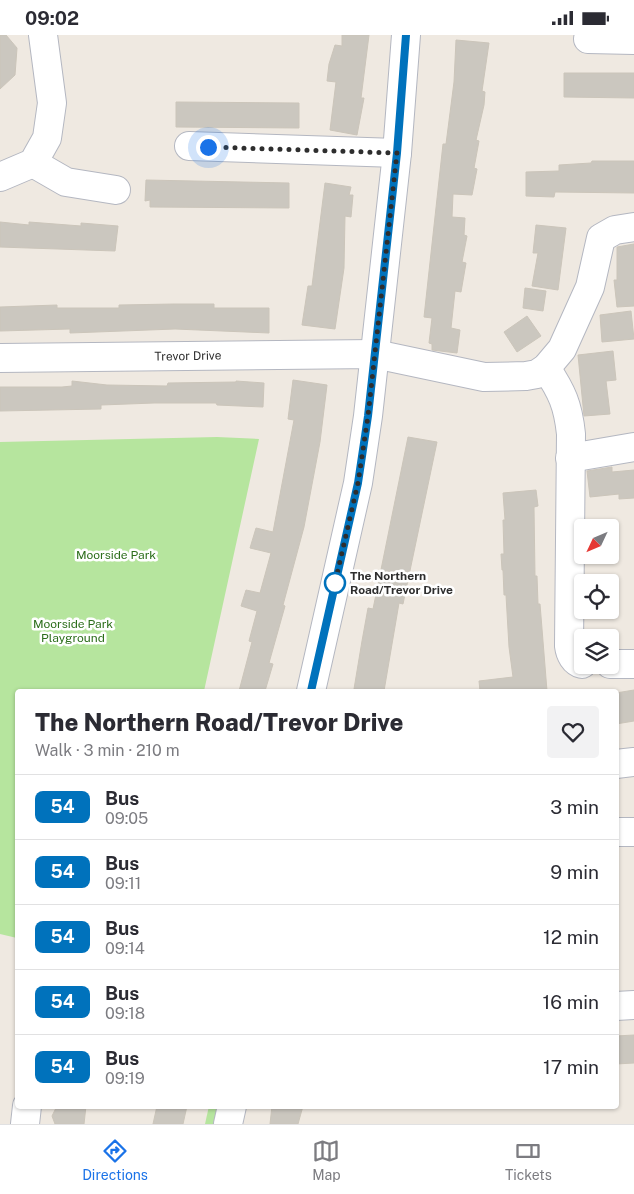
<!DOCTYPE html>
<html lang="en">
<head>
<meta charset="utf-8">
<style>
	:root { --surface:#fff; --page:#f2f2f3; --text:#2b2b33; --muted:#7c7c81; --line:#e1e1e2; --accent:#1a73e8 }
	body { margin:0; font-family:"Public Sans",sans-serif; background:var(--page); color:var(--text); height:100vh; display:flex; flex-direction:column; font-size:19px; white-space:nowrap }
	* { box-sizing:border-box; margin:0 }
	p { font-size:16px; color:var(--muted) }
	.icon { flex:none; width:28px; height:28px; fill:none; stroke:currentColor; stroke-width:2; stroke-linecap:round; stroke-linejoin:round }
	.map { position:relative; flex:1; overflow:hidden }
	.details { position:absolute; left:15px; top:654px; width:604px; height:420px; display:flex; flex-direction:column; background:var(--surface); border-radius:5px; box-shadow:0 1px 4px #0004 }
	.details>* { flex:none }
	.badge { padding:0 10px; border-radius:8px; font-size:18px; line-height:32px }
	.needle { width:32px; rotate:226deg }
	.tools { position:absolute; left:574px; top:484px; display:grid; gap:10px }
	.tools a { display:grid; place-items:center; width:45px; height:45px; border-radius:5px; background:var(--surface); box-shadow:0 1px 4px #0004; font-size:25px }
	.you { position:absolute; width:25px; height:25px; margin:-12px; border:4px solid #fff; border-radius:50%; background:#1a73e8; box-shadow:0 0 0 8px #1a73e833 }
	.map>.badge { position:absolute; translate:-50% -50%; box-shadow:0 0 0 2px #fff }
	.round { display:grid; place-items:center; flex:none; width:52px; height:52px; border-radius:5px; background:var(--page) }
	.summary { display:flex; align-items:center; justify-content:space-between; height:85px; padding:0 20px }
	h1 { font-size:24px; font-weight:800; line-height:38px }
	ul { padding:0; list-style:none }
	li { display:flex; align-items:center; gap:15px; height:65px; padding:0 20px; border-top:1px solid var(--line) }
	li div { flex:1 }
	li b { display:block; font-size:19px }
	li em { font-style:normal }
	li .badge { min-width:55px; font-weight:700; text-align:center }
	.status { display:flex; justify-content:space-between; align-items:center; height:35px; padding:0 25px; background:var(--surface); direction:ltr }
	.status svg { height:14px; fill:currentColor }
	.menu { display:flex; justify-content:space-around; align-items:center; height:70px; border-top:1px solid var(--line); background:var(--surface); font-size:14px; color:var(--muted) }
	.menu a { display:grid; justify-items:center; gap:2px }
	.menu .selected { color:var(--accent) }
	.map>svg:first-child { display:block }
	.green { fill:#b6e59e }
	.building { fill:#cbc7bf; stroke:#cbc5ba }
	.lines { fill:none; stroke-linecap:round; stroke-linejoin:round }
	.minor-casing { stroke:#b4b7c1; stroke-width:30 }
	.minor { stroke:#fff; stroke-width:28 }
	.line-casing { stroke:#fff; stroke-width:11 }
	.line { stroke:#0072bc; stroke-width:8 }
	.walk { stroke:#2e2e2e; stroke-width:5; stroke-dasharray:0 9 }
	.stop-dot { fill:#fff; stroke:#0072bc; stroke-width:2.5 }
	.labels { text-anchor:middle; stroke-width:5; stroke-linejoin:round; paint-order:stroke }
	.street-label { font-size:12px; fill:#2e2e2e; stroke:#fff }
	.park-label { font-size:12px; fill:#2c6e1b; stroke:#fff }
	.stop-label { font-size:12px; font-weight:bold; fill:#2e2e2e; stroke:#fff; text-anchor:start }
</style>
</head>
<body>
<div class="status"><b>09:02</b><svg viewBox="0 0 49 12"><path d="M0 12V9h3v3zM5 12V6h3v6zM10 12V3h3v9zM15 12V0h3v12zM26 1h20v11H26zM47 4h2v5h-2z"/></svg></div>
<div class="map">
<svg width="634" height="1089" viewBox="0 0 634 1089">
	<rect width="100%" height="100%" fill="#efe9e1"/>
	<g class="green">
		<path d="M217 402 259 404 204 656H18L17 903 0 899V407Z"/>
		<path d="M209 1071H218L214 1089H205Z"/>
	</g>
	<g class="building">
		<path d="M0 0H6L17 13 15 40 0 54Z"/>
		<path d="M342 0H369L361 63H364L357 100 330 95 336 47 327 46 329 29 335 10 342 11Z"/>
		<path d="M456 5 489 8 482 56 485 57 484 70 476 105 479 106 474 133 477 134 472 160 453 159 452 182 465 183 464 200 467 201 462 227 466 228 461 257 455 256 451 293 460 295 457 318 432 315V309L429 308 432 283 424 282 443 109H446L454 47Z"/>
		<path d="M564 38H634V63L564 62Z"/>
		<path d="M176 67 299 68V93L176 92Z"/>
		<path d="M592 126H634V158L555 157 554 162 526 161V137L559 136V130L591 128Z"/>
		<path d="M146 145 289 148V173L150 172V165L145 166Z"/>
		<path d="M325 148 351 152 349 160H353L351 182 345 181 344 233 335 294 302 290 308 251H312Z"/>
		<path d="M0 187 29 190V187L81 191V188L118 191 115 216 0 212Z"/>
		<path d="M536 190 566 193 558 255 532 251 538 218H533Z"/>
		<path d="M634 209V271L617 272 614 245H617V212Z"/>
		<path d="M525 253 546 256 543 276 523 273Z"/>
		<path d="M174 269H214V273H269V298L175 294 70 298V294L0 296V272L57 270V273H119V270Z"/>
		<path d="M631 276 634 304 602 307 600 280Z"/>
		<path d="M527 281 541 301 517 317 504 297Z"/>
		<path d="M613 316 616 345 606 346 610 379 584 381 578 320Z"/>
		<path d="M293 345 327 350 320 407 304 492 283 570 285 571 269 628 273 629 265 656H239L252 607 249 606 257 576 241 571 246 555 260 558 271 518 250 513 256 493 273 497 294 385 288 384Z"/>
		<path d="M72 346 107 350 167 351 168 348 236 347V346L264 348 263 372 217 370 216 368H154L101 370V374L0 376V352H62L72 351Z"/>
		<path d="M408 402 437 407 403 569 399 568 384 656H367L354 654 362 606 368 573 373 574Z"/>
		<path d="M612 432V437L634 435V463L619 464V459L590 462 587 436Z"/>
		<path d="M536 455 538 471 534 472 535 541H537L538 569H540L547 656H480L479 646 513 642 509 612 506 560H504L503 535H502L501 519H504L503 485H505L503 458Z"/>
		<path d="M634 655V686L616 689V658Z"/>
		<path d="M634 1000V1028L616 1029V1001Z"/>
		<path d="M57 1071H86L84 1089H55L52 1081Z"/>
		<path d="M157 1071H187L183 1089H153Z"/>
		<path d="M272 1071H303L298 1089H270Z"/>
	</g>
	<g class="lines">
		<g class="minor-casing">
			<g id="minor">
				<path d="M588 4 634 5"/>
				<path d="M189 111 397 118"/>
				<path d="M33 128 66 147 116 155"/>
				<path d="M0 142 33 128 47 103 52 68 43 0"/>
				<path d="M0 323 375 319 484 342 526 341 537 339 546 333 562 314 590 252 601 203 615 195 634 192"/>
				<path d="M546 333C562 357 568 370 571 399L569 611C570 619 574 627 582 629"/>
				<path d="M570 423 634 412"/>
				<path d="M610 629H634"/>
				<path d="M311 656 358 448 368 381 397 118 406 0"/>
				<path d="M616 729 634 727"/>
				<path d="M616 797H634"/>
				<path d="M616 971 634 970"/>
				<path d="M25 1089 27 1071"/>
				<path d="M228 1089 232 1071"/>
			</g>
		</g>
		<use href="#minor" class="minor"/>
	</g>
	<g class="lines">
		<g class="line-casing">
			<path id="line" d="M311 656 358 448 368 381 397 118 406 0"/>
		</g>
		<use href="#line" class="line"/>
		<path class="walk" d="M208 112 397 118 368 381 358 448 335 548"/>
	</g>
	<circle class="stop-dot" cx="335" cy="548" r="10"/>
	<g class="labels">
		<g class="street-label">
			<text transform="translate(188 321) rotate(-1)" y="4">Trevor Drive</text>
		</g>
		<g class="park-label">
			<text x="116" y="524">Moorside Park</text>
			<text x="73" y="593">Moorside Park<tspan x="73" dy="14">Playground</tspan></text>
		</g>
		<g class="stop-label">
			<text x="350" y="545">The Northern<tspan x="350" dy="14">Road/Trevor Drive</tspan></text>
		</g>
	</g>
</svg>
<div class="tools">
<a><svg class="needle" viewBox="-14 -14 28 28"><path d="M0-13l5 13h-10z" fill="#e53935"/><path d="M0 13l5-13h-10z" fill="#7c7c81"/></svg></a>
<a><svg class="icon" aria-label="locate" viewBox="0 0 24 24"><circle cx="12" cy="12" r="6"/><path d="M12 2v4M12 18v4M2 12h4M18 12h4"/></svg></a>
<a><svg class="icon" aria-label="layers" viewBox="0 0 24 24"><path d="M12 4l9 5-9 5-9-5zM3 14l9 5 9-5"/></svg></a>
</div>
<div class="you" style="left:208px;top:112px"></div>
<section class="details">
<div class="summary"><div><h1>The Northern Road/Trevor Drive</h1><p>Walk · 3 min · 210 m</p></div><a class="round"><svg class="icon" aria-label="heart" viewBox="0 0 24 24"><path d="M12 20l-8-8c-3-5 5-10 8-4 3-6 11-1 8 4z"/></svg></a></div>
<ul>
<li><span class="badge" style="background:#0072bc;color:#fff">54</span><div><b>Bus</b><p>09:05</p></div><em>3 min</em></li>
<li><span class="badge" style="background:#0072bc;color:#fff">54</span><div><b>Bus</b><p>09:11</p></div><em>9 min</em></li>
<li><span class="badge" style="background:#0072bc;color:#fff">54</span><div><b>Bus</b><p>09:14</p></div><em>12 min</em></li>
<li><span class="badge" style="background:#0072bc;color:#fff">54</span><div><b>Bus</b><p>09:18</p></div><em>16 min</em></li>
<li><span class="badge" style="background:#0072bc;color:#fff">54</span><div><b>Bus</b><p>09:19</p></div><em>17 min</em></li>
</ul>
</section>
</div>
<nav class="menu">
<a class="selected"><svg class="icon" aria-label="directions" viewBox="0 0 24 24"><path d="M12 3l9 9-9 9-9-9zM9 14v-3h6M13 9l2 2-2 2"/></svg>Directions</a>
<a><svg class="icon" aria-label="map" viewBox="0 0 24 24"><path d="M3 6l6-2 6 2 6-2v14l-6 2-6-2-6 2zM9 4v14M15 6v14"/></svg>Map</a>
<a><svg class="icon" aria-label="tickets" viewBox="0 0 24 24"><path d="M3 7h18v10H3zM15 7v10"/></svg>Tickets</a>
</nav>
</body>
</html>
